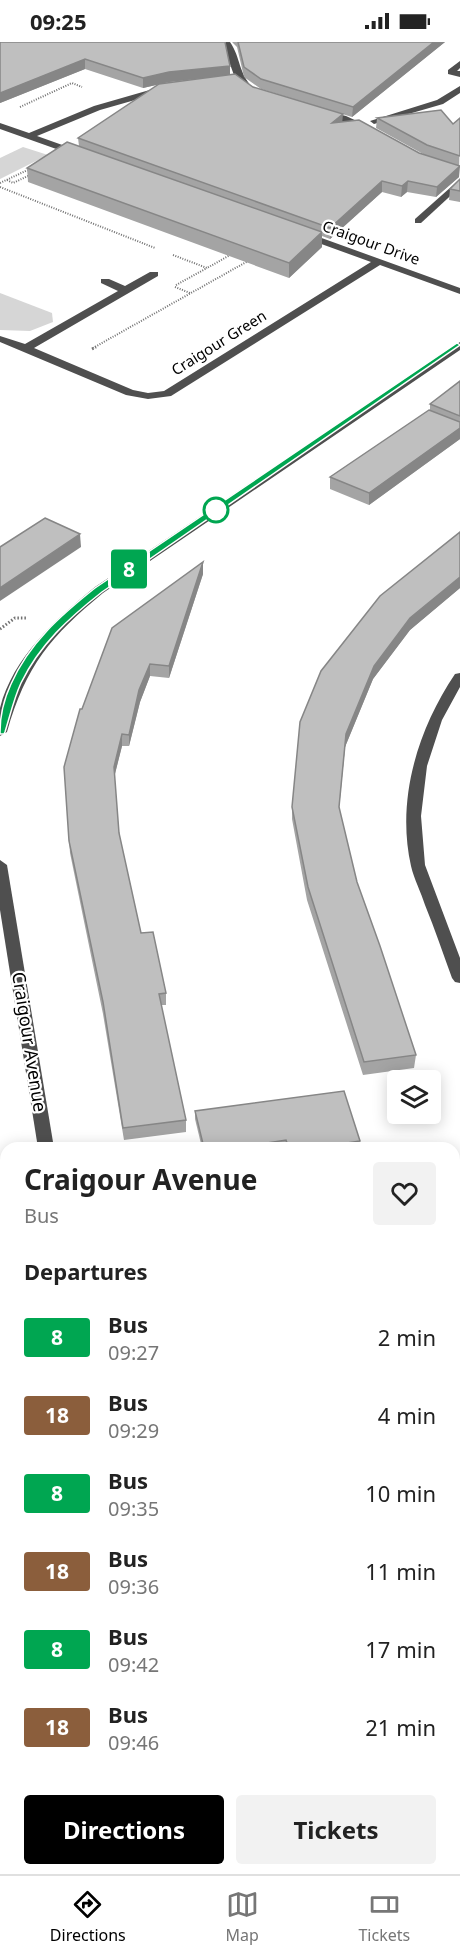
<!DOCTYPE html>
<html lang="en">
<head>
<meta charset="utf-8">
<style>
	:root { --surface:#fff; --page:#f2f2f2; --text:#222; --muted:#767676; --line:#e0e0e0; --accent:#000 }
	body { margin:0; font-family:"Noto Sans",sans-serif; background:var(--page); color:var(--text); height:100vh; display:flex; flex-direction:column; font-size:22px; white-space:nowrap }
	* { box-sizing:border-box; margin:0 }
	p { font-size:20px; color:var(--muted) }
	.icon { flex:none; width:33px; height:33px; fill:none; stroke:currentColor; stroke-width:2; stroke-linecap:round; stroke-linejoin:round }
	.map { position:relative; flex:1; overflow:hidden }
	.panel { position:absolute; left:0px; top:1100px; width:460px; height:734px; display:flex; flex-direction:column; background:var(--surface); border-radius:18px 18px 0 0; box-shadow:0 3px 15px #0003 }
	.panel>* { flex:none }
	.badge { padding:0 12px; border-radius:4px; font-size:21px; line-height:39px }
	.controls { position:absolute; left:387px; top:1028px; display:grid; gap:12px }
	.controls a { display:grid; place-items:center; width:54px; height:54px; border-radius:6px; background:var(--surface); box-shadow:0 3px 15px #0003; font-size:30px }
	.map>.badge { position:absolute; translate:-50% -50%; box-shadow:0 0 0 3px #fff }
	h2 { padding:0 24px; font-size:22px; line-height:54px }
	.round { display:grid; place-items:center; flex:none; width:63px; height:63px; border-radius:6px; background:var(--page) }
	.headline { display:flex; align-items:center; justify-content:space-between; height:102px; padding:0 24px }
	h1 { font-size:28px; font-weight:700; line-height:45px }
	.action { display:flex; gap:12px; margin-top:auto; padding:12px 24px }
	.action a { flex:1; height:69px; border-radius:6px; background:var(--accent); color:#fff; font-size:24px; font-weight:700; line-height:69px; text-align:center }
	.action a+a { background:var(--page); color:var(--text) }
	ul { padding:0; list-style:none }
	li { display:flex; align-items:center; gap:18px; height:78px; padding:0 24px }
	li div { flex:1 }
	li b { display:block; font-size:22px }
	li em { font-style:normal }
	li .badge { min-width:66px; font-weight:700; text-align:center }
	.status { display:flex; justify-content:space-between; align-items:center; height:42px; padding:0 30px; background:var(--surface); direction:ltr }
	.status svg { height:16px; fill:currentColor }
	.dock { display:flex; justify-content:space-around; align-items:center; height:84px; border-top:2px solid var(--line); background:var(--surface); font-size:16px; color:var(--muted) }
	.dock a { display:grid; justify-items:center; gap:3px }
	.dock .on { color:var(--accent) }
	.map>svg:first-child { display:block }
	.green { fill:#d6d6d6 }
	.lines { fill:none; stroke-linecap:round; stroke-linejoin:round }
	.path-far1 { stroke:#717171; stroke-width:2; stroke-dasharray:1 1.5; stroke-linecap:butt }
	.path { stroke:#717171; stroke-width:3; stroke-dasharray:1.5 2; stroke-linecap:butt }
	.minor { fill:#4f4f4f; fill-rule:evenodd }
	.wall { fill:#a4a4a4 }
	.shaded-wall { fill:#868686 }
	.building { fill:#bfbfbf; stroke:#868686; stroke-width:1.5 }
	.line { fill:#00a651; stroke:#fff; stroke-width:1.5 }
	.stop-dot { fill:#fff; stroke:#00a651; stroke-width:3 }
	.labels { text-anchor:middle; stroke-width:4.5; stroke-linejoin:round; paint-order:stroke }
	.far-street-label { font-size:15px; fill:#000; stroke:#fff }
	.street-label { font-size:18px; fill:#000; stroke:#fff }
</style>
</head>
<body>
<div class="status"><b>09:25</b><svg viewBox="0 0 49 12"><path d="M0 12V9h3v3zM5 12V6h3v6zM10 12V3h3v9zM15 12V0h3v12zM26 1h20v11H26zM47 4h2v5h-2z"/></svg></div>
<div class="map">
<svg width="460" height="1832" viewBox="0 0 460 1832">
	<rect width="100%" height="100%" fill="#fff"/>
	<g class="green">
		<path d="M23 105 48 113 0 137V116Z"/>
		<path d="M0 251 52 271 53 280 30 289 0 288Z"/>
	</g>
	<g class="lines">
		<g class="path-far1">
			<path d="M20 65 72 41 82 45"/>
			<path d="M7 138 13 141 30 133"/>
			<path d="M0 141 32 126"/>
			<path d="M0 145 155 206"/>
			<path d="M173 213 207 226 232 212"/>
			<path d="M176 243 207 226"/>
			<path d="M175 245 190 251"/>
			<path d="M93 306 248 219"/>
		</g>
		<g class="path">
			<path d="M92 307 96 305"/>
			<path d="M0 587 15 576H26"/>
		</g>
		<g class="minor">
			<path d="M222 0H230C241 16 238 31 253 46L252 48H246L235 36Z"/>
			<path d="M460 19V26L457 29H460V35L448 32V28Z"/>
			<path d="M167 43 170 44V48L100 68 37 94 82 110V114H76L0 87V81L29 91 94 64Z"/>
			<path d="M460 44V51L443 62 374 82 370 79 437 58Z"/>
			<path d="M322 68 346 74 372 86 368 89 319 73V69Z"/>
			<path d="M460 137V145L421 181H415V177Z"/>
			<path d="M305 190 460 246V252L380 223 171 354 148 357 126 353 0 300V294L25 302 118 249 101 241V237H109L125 244 150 230H158V234L34 306 133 348 148 351 164 349 371 220 302 195V191Z"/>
			<path d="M460 300V308L103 551C51 594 26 623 7 690L0 694C0 685 0 674 0 666 13 615 56 577 95 545Z"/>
			<path d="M460 631V645L442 678 427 724 421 774 425 823 460 916V941L455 940 452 936C443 912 435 887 425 863 421 850 414 837 411 824 396 757 418 687 455 632Z"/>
			<path d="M0 818 7 823 54 1106H38L0 868Z"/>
			<rect x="454" y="1148" width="6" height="14"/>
			<path d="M6 1308V1322L0 1323V1309Z"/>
			<rect x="153" y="1827" width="22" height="5"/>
		</g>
	</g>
	<g class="wall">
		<path d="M0 0 230 33 253 45 342 80 425 113 376 86 377 76 453 82 460 76 459 135 436 155 407 150 401 155 382 150 330 197 322 194V205L289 236 28 140 27 126 79 104 78 96 224 34 169 40 143 46 85 27 0 61Z"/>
		<path d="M232 0H445L352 75 261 47 244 35 237 5Z"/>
		<path d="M460 137V160L449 158 450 147Z"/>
		<path d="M460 339V397L369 463 330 447V435L430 368V362Z"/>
		<path d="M460 490V546L410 588 373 637 345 705 339 767 357 840 416 1013 414 1026 363 1033 307 858 292 777V765Z"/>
		<path d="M203 520V532L169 636 150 634 140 660 129 704H122L114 735 119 791 141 891 166 951V963H161L186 1078V1090L124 1098 103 972 70 811 64 725 82 667Z"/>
		<path d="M195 1069 360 1099V1106H202L195 1077Z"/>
		<path d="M460 1251V1341L454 1323V1252Z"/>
		<path d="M460 1395V1518L459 1514 454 1515V1396Z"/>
		<path d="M0 1406 6 1459V1565H4L6 1827 0 1832Z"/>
	</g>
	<g class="shaded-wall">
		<path d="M434 0H445L352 75 353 65Z"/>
		<path d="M85 17V27L0 61V51Z"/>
		<path d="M230 24V33L169 40 143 46V36L169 30Z"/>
		<path d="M343 72 342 83 332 81Z"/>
		<path d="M460 124 459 135 436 155 437 145Z"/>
		<path d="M382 139V150L330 197V186Z"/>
		<path d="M408 139 407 150 401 155 402 144Z"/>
		<path d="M322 190V205L289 236V221Z"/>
		<path d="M460 386V397L369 463V451Z"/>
		<path d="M80 492 81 505 0 559V546Z"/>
		<path d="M203 520V532L169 636V624Z"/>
		<path d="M460 535V546L410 588 373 637 345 705 338 777 346 692 374 624 410 576Z"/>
		<path d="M150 622V634L140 660 129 704V693L139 648Z"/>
		<path d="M122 692V704L114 736V725Z"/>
	</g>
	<g class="building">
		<path d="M0 0H225L230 24 169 30 143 36 85 17 0 51Z"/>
		<path d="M238 0H434L353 65 261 37 244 25Z"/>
		<path d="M235 32 253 45 343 72 332 81 359 78 419 111 460 124 437 145 408 139 402 144 382 139 330 186 78 96 159 42Z"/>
		<path d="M441 68 453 82 460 76V114L427 103 377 76Z"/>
		<path d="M67 100 322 190 289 221 27 126Z"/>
		<path d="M460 137V149L450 147Z"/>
		<path d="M460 339V374L430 362Z"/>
		<path d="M429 368 460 380V386L369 451 330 435Z"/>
		<path d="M45 476 80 492 0 546V505Z"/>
		<path d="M460 490V535L410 576 374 624 346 692 339 765 357 840 380 904 416 1013 364 1020 308 845 292 765 300 680 321 629 380 554Z"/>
		<path d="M203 520 169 624 150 622 139 648 129 693 122 692 114 725 119 791 141 891 153 890 166 951 159 952 186 1078 123 1086 103 960 69 799 64 725 80 667H82L112 586Z"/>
		<path d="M344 1049 360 1099 315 1106H289L286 1098 235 1106H204L195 1069Z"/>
		<path d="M460 1251V1323L454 1305V1252Z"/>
		<path d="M460 1395V1502L455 1503 454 1500V1396Z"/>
		<path d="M0 1407 6 1460V1558H3L6 1587V1827H44V1832H0Z"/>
		<path d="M288 1827H380L381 1832H289Z"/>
	</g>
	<path class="line" d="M457 301 460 303 102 550C69 576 40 602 21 641 14 656 10 674 5 690L4 692H0V690C0 674 4 657 11 642 29 601 61 573 95 546Z"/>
	<circle class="stop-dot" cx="216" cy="468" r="12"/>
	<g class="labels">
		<g class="far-street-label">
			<text transform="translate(371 201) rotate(20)" y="5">Craigour Drive</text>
			<text transform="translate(219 301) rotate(-32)" y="5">Craigour Green</text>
		</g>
		<g class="street-label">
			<text transform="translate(29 1000) rotate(81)" y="6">Craigour Avenue</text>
		</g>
	</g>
</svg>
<div class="controls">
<a><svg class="icon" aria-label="layers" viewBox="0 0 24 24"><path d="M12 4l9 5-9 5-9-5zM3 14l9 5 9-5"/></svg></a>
</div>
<b class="badge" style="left:129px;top:527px;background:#00a651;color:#fff">8</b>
<section class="panel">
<div class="headline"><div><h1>Craigour Avenue</h1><p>Bus</p></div><a class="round"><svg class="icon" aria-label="heart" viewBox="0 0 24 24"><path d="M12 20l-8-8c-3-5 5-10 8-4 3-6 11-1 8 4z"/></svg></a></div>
<h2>Departures</h2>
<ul>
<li><span class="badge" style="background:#00a651;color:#fff">8</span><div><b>Bus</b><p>09:27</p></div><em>2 min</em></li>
<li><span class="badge" style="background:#8b5e3c;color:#fff">18</span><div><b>Bus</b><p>09:29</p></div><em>4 min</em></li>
<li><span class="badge" style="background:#00a651;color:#fff">8</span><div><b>Bus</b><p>09:35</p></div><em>10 min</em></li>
<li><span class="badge" style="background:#8b5e3c;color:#fff">18</span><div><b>Bus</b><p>09:36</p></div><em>11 min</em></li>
<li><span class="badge" style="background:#00a651;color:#fff">8</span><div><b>Bus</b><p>09:42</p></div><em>17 min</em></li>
<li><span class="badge" style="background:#8b5e3c;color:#fff">18</span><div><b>Bus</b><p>09:46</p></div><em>21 min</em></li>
</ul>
<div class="action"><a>Directions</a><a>Tickets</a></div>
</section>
</div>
<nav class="dock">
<a class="on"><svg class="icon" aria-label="directions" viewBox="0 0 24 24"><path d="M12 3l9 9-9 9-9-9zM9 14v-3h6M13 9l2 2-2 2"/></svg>Directions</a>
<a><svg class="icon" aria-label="map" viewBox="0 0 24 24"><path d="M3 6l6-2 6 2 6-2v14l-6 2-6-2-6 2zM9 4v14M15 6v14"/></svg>Map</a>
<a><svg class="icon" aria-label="tickets" viewBox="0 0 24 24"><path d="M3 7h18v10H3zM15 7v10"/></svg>Tickets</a>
</nav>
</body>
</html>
